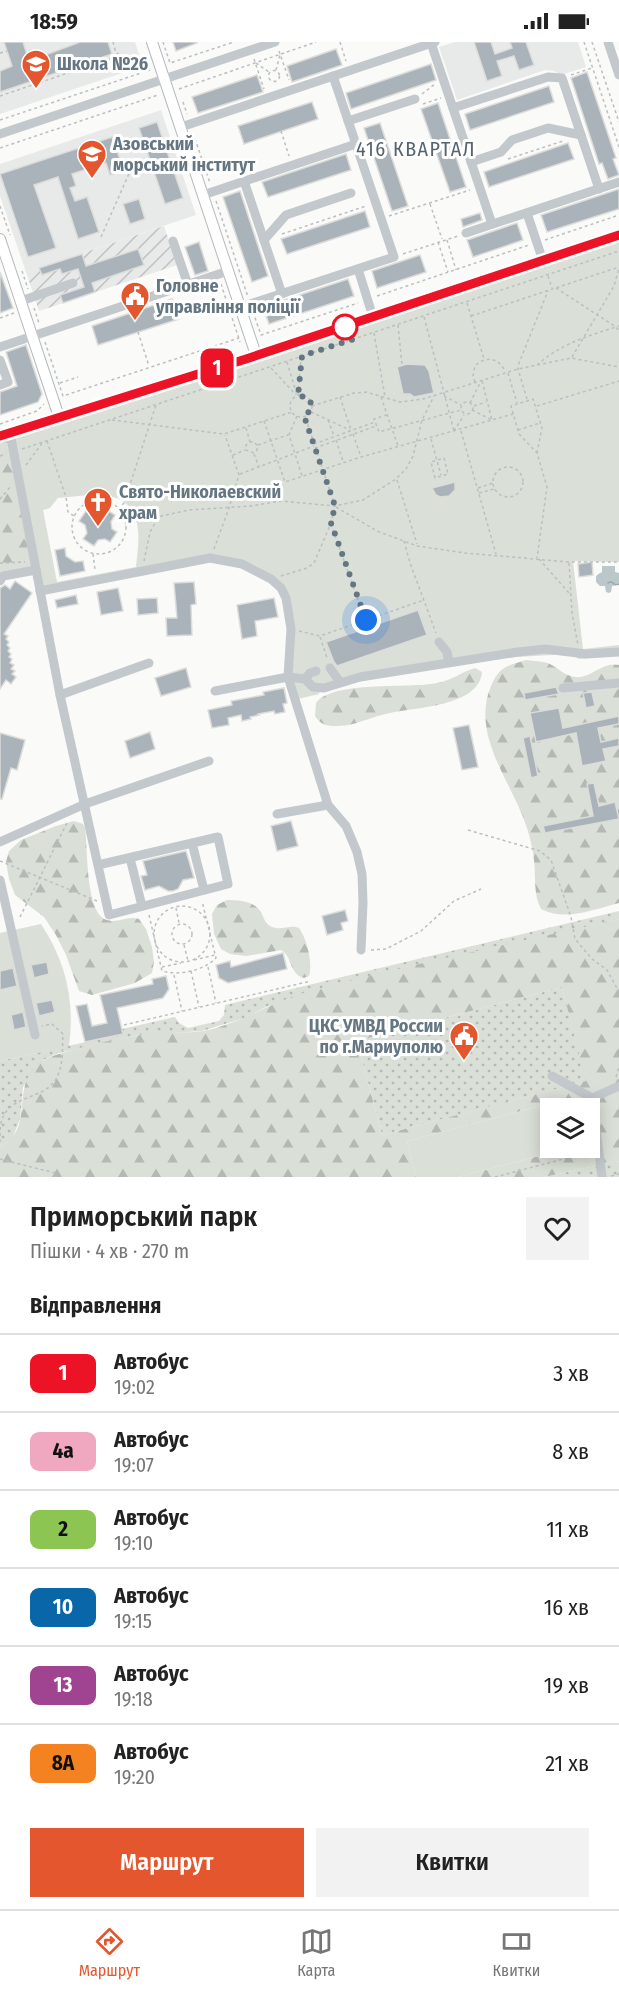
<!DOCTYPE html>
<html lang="uk">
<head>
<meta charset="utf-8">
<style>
	:root { --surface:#fff; --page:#f2f2f2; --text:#222; --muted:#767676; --line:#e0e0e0; --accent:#e4572e }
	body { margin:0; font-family:"Fira Sans Condensed",sans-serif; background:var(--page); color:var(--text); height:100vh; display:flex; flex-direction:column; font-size:22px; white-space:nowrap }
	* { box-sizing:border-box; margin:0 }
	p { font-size:20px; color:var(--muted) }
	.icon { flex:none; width:33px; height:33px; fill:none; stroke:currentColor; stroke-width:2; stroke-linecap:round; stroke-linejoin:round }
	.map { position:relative; height:1135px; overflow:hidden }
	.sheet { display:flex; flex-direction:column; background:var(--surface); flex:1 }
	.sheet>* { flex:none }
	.badge { padding:0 12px; border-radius:9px; font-size:21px; line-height:39px }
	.controls { position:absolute; left:540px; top:1056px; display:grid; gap:12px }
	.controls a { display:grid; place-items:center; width:60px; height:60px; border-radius:0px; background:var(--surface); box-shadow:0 3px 15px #0003; font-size:30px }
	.you { position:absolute; width:30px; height:30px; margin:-15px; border:4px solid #fff; border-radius:50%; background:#1a73e8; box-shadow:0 0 0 9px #1a73e833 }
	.map>.badge { position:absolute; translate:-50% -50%; box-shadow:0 0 0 3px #fff }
	h2 { padding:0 30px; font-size:22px; line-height:54px }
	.round { display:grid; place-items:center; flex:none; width:63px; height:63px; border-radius:0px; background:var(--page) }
	.overview { display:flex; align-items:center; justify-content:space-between; height:102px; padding:0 30px }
	h1 { font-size:28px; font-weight:600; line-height:45px }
	.action { display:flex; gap:12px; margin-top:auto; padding:12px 30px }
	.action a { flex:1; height:69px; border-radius:0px; background:var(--accent); color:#fff; font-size:24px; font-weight:600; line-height:69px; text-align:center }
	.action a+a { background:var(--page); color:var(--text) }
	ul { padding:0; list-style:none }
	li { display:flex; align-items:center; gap:18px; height:78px; padding:0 30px; border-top:2px solid var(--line) }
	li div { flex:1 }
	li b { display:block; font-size:22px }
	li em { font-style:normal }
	li .badge { min-width:66px; font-weight:700; text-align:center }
	.status { display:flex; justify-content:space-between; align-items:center; height:42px; padding:0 30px; background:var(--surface); direction:ltr }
	.status svg { height:16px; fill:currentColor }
	.tab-bar { display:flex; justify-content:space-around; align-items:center; height:84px; border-top:2px solid var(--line); background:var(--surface); font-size:16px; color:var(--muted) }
	.tab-bar a { display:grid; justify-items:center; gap:3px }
	.tab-bar .active { color:var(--accent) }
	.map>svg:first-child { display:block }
	.built { fill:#e8e9e9 }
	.industrial { fill:url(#industrial-furrows) }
	.grass { fill:url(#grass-dots) }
	.forest { fill:url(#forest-firs); fill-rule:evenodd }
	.park { fill:#dadfd7; fill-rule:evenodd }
	.water { fill:url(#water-ripples) }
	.building { fill:#aab3b9; stroke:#dcdcda; stroke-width:1.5 }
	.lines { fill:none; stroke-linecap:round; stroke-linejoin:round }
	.major-casing { stroke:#b5babe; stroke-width:12 }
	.path { stroke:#bbbfc2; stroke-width:1.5; stroke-dasharray:3 3; stroke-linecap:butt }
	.minor { stroke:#c3c8cc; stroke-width:9 }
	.major { stroke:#fff; stroke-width:10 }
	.line-casing { stroke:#fff; stroke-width:14 }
	.line { stroke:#eb1325; stroke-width:9 }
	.walk { stroke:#657683; stroke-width:6; stroke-dasharray:0 10.8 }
	.stop-dot { fill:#fff; stroke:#eb1325; stroke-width:3 }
	.labels { text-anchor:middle; stroke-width:6; stroke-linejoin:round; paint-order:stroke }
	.poi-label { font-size:18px; font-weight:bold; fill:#657683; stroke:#fff; text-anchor:start }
	.neighbourhood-label { font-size:20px; letter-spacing:1.5px; fill:#57646e; stroke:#fff }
</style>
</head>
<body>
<div class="status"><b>18:59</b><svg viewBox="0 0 49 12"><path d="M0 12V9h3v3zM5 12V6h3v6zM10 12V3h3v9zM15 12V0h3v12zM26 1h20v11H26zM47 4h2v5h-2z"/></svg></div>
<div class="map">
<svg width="619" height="1135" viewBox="0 0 619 1135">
	<defs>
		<pattern id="industrial-furrows" width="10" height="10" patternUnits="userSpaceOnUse" patternTransform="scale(1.5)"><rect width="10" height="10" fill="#e8e9e9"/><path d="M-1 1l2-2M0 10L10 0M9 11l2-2" fill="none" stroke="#c0c1c2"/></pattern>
		<pattern id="grass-dots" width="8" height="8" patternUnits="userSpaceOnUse" patternTransform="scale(1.5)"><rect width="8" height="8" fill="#dadfd7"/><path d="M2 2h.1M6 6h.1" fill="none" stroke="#b4b9b4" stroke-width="1.8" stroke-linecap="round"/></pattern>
		<pattern id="forest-firs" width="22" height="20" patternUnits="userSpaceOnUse" patternTransform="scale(1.5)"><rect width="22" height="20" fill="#dadfd7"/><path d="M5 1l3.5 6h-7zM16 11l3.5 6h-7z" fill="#b4b9b4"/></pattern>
		<pattern id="water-ripples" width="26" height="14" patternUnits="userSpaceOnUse" patternTransform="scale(1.5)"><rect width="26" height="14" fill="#bbc7cb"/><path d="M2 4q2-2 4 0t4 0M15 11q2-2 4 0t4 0" fill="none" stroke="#9ca6aa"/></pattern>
	</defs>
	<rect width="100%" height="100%" fill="#fafaf8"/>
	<g class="built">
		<path d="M0 0H135L143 24 0 72Z"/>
		<path d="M455 0H578L586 25 561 33 554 29 545 28 457 58 439 5Z"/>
		<path d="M161 68 196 173 26 230 0 154V122Z"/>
	</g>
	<path class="industrial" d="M164 184 177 223 39 269 26 230Z"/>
	<g class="grass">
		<path d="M619 869V877L268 964 244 976 202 989 138 993 59 1011 43 1018 23 1045 20 1077 12 1097 0 1105V1019L122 992V987L175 975 179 981 188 986 219 979 224 973 225 963Z"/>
		<path d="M562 945 587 1039 382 1093 357 999Z"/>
		<path d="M619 1119V1135H544Z"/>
	</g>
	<g class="forest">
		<path d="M7 395 32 525 0 530V397Z"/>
		<path d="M526 618C533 619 543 619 550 622 558 626 565 634 575 635 591 637 602 619 619 623V861C595 867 565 880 541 867 533 853 536 834 534 818 533 808 530 796 527 786 513 741 470 694 491 644 495 635 499 628 508 624 514 621 521 620 526 618Z"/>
		<path d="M475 626 482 630C479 665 415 665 390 671 372 674 354 685 335 684 326 684 320 682 315 674L316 661C333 638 409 647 437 641 453 638 461 630 475 626Z"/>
		<path d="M74 779 83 782 85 786C88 806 85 872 107 878 118 882 127 873 139 877L146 887 152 905 154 920 152 931 135 941 92 953 79 949 66 913 56 893 44 875 15 853 9 837 6 820 9 809 21 798 56 784Z"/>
		<path d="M227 858C239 858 254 859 261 870 264 876 265 882 272 885 282 889 290 882 299 886 307 897 313 921 309 934L304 936C289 932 293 915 281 908L246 914 230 912 221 907 214 892 212 872 217 863Z"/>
		<path d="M619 877V1119L544 1135H458L570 1106H590V1066H570L567 1057 407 1099 416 1135H0V1105C3 1103 8 1100 11 1097 31 1074 12 1041 41 1020 58 1008 141 991 164 990 177 990 191 991 204 989 242 981 273 959 310 949 412 922 516 901 619 877ZM562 945 586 1039 382 1093 357 999Z"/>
	</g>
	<g class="park">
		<path d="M619 193V520L573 519 583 607 619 603V613L579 617 570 612 480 617 320 647 319 652 298 657 290 634 293 587 283 557 279 549 268 540 241 525 210 519 41 552 7 395ZM100 452C108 454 118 455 124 460 144 476 138 503 136 525L57 540 43 468 50 466 58 456Z"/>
		<path d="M41 882C66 920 75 959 69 1004L0 1019V891Z"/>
		<path d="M567 1057 570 1066H550V1106H570L458 1135H416L407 1099Z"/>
	</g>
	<path class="water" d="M602 524H615V530L619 531V543L612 544 611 550 609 551 606 550 605 544H600L596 540V534L602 530Z"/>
	<g class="building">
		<path d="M4 0H23L29 19 80 0H108L112 12 0 50V29L12 24Z"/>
		<path d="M173 0H197V1L176 9Z"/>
		<path d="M474 0H491L495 12 512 6 510 0H526L534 23 519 28 514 14 497 19 502 34 487 39Z"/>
		<path d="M336 7 342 23 292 40 287 24Z"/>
		<path d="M431 22 436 38 351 67 346 51Z"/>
		<path d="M587 30 616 116 613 117 619 133 608 137 602 121 599 122 571 36Z"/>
		<path d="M257 33 263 50 198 71 192 55Z"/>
		<path d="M549 44 554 60 470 88 465 72Z"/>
		<path d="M312 60 318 77 244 102 238 84Z"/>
		<path d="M438 61 466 145 450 150 421 67Z"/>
		<path d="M157 80 183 156 165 162 139 86Z"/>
		<path d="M380 81 408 164 392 169 364 86Z"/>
		<path d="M112 95 124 128 110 133 106 121 72 132 76 144 70 146 75 159 87 155 99 190 78 197 58 135 34 143 56 206 28 215 0 132Z"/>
		<path d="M568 101 574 117 489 145 484 130Z"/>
		<path d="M346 112 351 128 268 155 262 140Z"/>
		<path d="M619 147V167L547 190 541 173Z"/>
		<path d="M240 149 268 234 252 240 223 155Z"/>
		<path d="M139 157 145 177 130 182 123 162Z"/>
		<path d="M365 169 370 185 287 212 281 197Z"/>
		<path d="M480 171 482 178 463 185 461 177Z"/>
		<path d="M517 181 523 198 473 215 467 198Z"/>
		<path d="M199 200 208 229 195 233 185 205Z"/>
		<path d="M138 207 144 223 92 241 95 250 63 261 60 253 84 245 78 227 62 232 60 227 42 233 39 226 82 212 86 224Z"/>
		<path d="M420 213 426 230 377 246 372 229Z"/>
		<path d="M0 230 13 266 0 271Z"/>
		<path d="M348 237 354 254 269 282 263 265Z"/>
		<path d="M172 257 179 277 98 303 92 284Z"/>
		<path d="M26 303 42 352 38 360 0 373V350L17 344 6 310Z"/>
		<path d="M407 322 425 323 429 329 434 351 414 355 410 352H403L397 325Z"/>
		<path d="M455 440V448L449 454 440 455 436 453 432 446Z"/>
		<path d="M104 466 115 473 111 480 112 487 117 490 110 500 105 497 98 498 94 504 83 497 87 491 85 483 79 479 86 469 92 473 100 472Z"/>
		<path d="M65 506 66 514 75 520 83 519 85 529 60 534 55 508Z"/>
		<path d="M592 520 593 533 579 535 578 522Z"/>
		<path d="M15 539 32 551 4 592 8 594 6 597 9 600 7 603 10 606 8 609 11 612 9 615 12 617 10 621 14 623 11 627 15 629 12 632 16 635 11 642 6 638 0 647V546L5 543 10 547Z"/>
		<path d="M194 540 196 562 191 563 192 593 167 594 166 576H177L174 541Z"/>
		<path d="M118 546 123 569 101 573 97 550Z"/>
		<path d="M76 553 78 562 57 566 55 558Z"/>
		<path d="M157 556 158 571 138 573 137 557Z"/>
		<path d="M274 556 278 575 255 579 257 594 242 597 237 563Z"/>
		<path d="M418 568 427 593 337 624 334 620 326 600Z"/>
		<path d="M186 626 191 645 161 654 155 636Z"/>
		<path d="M556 645 559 652 525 658 524 651Z"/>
		<path d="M284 646 287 661 283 662 285 670 275 672 274 669 258 672 259 673 250 675 251 677 242 679 241 673 228 676 229 683 212 686 208 668 232 663 231 659 264 653 263 650Z"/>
		<path d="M592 650 595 664 586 666 583 651Z"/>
		<path d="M559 666 563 686 619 674V682L598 686 601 700 619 696V704L603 707 606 719 582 724 576 691 536 700 530 671Z"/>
		<path d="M469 683 478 725 462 728 453 686Z"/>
		<path d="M150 690 155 707 130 716 125 699Z"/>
		<path d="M0 691 25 698 17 728 11 726 2 757H0Z"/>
		<path d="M530 694 538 734 531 736 523 696Z"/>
		<path d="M594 741 599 764 615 760 619 777 545 791 543 784 593 774 587 742Z"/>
		<path d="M291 779 298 804 277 809 271 784Z"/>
		<path d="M186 809 194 836 183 838 178 847 173 849H168L159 844 145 848 141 834 147 833 143 819Z"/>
		<path d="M345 868 348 879 341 881 343 888 327 893 322 874Z"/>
		<path d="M283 911 287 927 228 941 219 936 216 923 230 919 231 925Z"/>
		<path d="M47 920 49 932 34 936 31 923Z"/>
		<path d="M13 926 17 944 0 948V929Z"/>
		<path d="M166 934 169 947 163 956 117 966 123 992 85 1000 76 964 87 962 92 984 107 981 100 953 153 942 152 937Z"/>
		<path d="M52 958 55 970 39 974 36 961Z"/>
		<path d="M23 970 26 985 14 988 11 973Z"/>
	</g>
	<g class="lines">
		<g class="major-casing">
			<g id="major">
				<path d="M152 0 256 313"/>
				<path d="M0 197 59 375"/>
				<path d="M0 394 345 285 619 193"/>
			</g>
		</g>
		<g class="path">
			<path d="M113 0 116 11 150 27"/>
			<path d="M163 0 170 21 234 0"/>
			<path d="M340 0 346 19"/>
			<path d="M584 0 619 105"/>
			<path d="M592 0 619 80"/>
			<path d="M279 9 289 38"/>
			<path d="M0 11 7 9"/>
			<path d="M254 17 264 47"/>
			<path d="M256 21 269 30"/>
			<path d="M276 28 280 13"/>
			<circle cx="274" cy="34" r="5.5"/>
			<path d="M571 33 592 26"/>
			<path d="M179 47 316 0"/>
			<path d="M422 52 435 42"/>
			<path d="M0 54 121 13"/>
			<path d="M183 60 187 72"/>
			<path d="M423 62 441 56"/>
			<path d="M0 78 150 28"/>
			<path d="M281 89 289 114"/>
			<path d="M193 91 210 141"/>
			<path d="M0 106 158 53"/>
			<path d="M508 117 563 99"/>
			<path d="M216 159 248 255"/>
			<path d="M430 162 442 197"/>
			<path d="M0 164 10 193"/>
			<path d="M389 174 470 148"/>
			<path d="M282 192 366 164"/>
			<path d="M101 195 135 118"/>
			<path d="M447 198 456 228"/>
			<path d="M545 198 619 173"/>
			<path d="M438 200 448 230"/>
			<path d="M403 212 458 194"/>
			<path d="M22 229 28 247"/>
			<path d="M548 234 552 246"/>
			<path d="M221 242 240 300"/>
			<path d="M556 246 616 285 619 289"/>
			<path d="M377 254 529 203"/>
			<path d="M467 261 484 317"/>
			<path d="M34 266 39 281"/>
			<path d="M253 270 261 293 358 261"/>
			<path d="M471 274 619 225"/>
			<path d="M424 275 454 389"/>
			<path d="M0 276 14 271"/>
			<path d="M398 283 402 323"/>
			<path d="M138 290 149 324"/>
			<path d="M374 291 385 355"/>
			<path d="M45 300 63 354 239 296"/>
			<path d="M572 315 614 244 619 226"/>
			<path d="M287 320 297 353"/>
			<path d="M537 323C562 301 588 294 619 284"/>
			<path d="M271 326 296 353"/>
			<path d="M508 331 517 361"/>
			<path d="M482 339 492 378"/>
			<path d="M475 340 473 334 475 324C486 313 500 316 505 330"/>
			<path d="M60 341 78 335"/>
			<path d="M298 353 301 316"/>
			<circle cx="301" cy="364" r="11"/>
			<path d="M444 354 461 363"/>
			<path d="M340 355 351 388"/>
			<path d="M381 355 398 404"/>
			<path d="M527 357 518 327 519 321 548 249"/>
			<circle cx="467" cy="366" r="6"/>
			<path d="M470 361 481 339"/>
			<path d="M312 364 354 351 366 350 400 360 423 357 518 327 571 316 619 325"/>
			<path d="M474 364 486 360"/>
			<path d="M537 364 619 339"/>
			<path d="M472 368 492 378"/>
			<path d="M311 370 350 388"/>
			<path d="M387 373 374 377 379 390 461 368"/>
			<path d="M297 374 289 393 302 434"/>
			<path d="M112 378 224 392 292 370"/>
			<path d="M328 378 334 394"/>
			<path d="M264 379 285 440 361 415 513 372"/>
			<path d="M0 382 37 369 44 362"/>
			<path d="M246 386 250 400 246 403V408L254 411 257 408V403L254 400H250"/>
			<path d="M518 388 540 381"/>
			<path d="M454 389 464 373"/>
			<path d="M461 389 496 512"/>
			<path d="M353 392 361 415"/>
			<path d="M431 397 441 433"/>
			<path d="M336 398 343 419"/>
			<path d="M47 399 66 455 68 470 74 474"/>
			<path d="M314 402 375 380"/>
			<path d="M258 403 288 393"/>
			<path d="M315 406 376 384"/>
			<path d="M22 407 619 209"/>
			<path d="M537 411 542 386 533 357 511 364 519 392 537 411 547 445 537 516"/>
			<path d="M254 412 259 425"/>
			<path d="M233 413 245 408"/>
			<path d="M0 414 6 412"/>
			<path d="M444 416 448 432 435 436 431 420Z"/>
			<path d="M26 423 43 400"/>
			<circle cx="508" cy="440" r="15"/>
			<path d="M240 432 314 404"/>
			<path d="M397 438 417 502"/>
			<path d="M478 446 493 441"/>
			<path d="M479 451 494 447"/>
			<path d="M0 457 11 444"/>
			<circle cx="99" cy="485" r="27"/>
			<path d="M336 465 377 489 417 504 465 511 569 520H619"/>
			<path d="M118 467 124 461 156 363"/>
			<path d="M125 482 189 468 251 464 281 459 335 464 363 458 396 437 406 427 413 414 422 378 434 354"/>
			<path d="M331 482 368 586"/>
			<path d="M404 499 410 521 436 591"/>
			<path d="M214 507 229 466 239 433 225 393"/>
			<path d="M93 512 95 528"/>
			<path d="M539 517 570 552"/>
			<path d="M144 519 150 490 158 476"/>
			<path d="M0 521 25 520"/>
			<path d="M569 521 572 571 578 603"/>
			<path d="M281 534 307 526 314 521 331 481 335 464 305 374"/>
			<path d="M299 589 320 594 424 558"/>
			<path d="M320 595 327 616"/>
			<path d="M468 788 540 809 551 818 571 875 575 897 592 917 607 928 619 950"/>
			<path d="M0 819 97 859"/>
			<circle cx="182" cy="892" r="28"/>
			<path d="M176 866 179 881"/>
			<path d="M149 873 162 929C179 934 203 929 216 916L202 859"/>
			<path d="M20 875 67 781"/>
			<circle cx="182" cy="892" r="10"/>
			<path d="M184 903 188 919"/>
			<path d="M371 908 386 907 421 889 454 859 481 847"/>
			<path d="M194 918 215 913"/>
			<path d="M162 925 181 921"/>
			<path d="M208 925 216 961"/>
			<path d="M191 929 199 965"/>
			<path d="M174 933 182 969"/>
			<path d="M124 983 311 939"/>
			<path d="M616 1035 619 1025"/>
			<path d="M0 1100C0 1094 0 1086 1 1081 8 1051 46 1059 57 1035 64 1021 62 1006 63 992L52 982 42 984"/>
			<path d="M0 1117 55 1131V1135"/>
			<path d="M611 1134 619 1132"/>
			<path d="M495 1135 590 1110"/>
		</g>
		<g class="minor">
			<path d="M608 0 619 33"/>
			<path d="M431 1 492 182"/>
			<path d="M453 66 548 35 562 36 599 147"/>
			<path d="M348 79 415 57"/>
			<path d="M181 85 435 0"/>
			<path d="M0 92 275 0"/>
			<path d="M471 120 501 110 512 98 548 86 581 93"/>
			<path d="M244 139 282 252"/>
			<path d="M203 153 356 102"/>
			<path d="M527 171 543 219"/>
			<path d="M466 191 619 140"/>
			<path d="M264 198 286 173 351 151"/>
			<path d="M173 199 188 243"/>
			<path d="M358 227 373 275"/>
			<path d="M21 259 73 241"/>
			<path d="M241 265 394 215 333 34"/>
			<path d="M0 305 228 229"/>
			<path d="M0 318 8 340 0 343"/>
			<path d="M10 391 60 653 109 873 228 842 218 795 98 823"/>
			<path d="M0 539 3 534 36 528"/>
			<path d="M40 549 210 516 242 522 271 537 281 546 286 556 291 587 288 635 328 763 346 784 357 810 362 832 363 861 361 908"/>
			<path d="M439 600 447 610 449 620"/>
			<path d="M330 626 340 640"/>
			<path d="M305 637 310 631 316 629"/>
			<path d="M563 646 619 641"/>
			<path d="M215 649 288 635 305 637 313 645 324 646 360 635 518 610 545 607 586 612 619 610"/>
			<path d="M60 653 149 621"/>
			<path d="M277 772 328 763"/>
			<path d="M0 800 85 762 209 719"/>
			<path d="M192 801 204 848"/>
			<path d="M130 816 142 864"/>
			<path d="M0 838 35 993"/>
			<path d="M552 1034 592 1056"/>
			<path d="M592 1056 602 1135"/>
			<path d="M592 1056 619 1044"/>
		</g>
		<use href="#major" class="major"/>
	</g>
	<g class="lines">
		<g class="line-casing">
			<path id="line" d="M0 394 246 317 619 193"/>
		</g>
		<use href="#line" class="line"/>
		<path class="walk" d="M345 285 357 296 302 314 298 354 306 355 311 361 310 369 304 374 335 464 331 481 366 578"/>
	</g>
	<defs>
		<g id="school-pin" transform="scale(1.5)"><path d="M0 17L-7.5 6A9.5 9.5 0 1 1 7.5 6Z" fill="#e4572e" stroke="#fff"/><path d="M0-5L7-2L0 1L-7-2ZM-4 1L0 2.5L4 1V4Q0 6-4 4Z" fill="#fff"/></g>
		<g id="university-pin" transform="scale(1.5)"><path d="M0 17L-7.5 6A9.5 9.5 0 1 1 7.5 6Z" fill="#e4572e" stroke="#fff"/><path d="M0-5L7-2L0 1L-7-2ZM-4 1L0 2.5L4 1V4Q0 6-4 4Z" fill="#fff"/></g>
		<g id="civic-pin" transform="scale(1.5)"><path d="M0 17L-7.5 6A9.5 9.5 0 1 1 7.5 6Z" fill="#e4572e" stroke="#fff"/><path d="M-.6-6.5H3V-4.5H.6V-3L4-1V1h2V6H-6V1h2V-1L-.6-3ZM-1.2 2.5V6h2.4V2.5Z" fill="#fff"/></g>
		<g id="church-pin" transform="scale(1.5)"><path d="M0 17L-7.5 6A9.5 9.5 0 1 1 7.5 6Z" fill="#e4572e" stroke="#fff"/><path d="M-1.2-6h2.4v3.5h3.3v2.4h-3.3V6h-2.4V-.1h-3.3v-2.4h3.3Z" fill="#fff"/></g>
	</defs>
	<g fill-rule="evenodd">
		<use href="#school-pin" x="36" y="22"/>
		<use href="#university-pin" x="92" y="112"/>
		<use href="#civic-pin" x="135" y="254"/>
		<use href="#church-pin" x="98" y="460"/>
		<use href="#civic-pin" x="464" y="994"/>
	</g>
	<circle class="stop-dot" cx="345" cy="285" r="12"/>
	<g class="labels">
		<g class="poi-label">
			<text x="57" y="28">Школа №26</text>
			<text x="113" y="108">Азовський<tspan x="113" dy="21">морський інститут</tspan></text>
			<text x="156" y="250">Головне<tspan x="156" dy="21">управління поліції</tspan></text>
			<text x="119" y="456">Свято-Николаевский<tspan x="119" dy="21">храм</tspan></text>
			<text x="443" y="990" text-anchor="end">ЦКС УМВД России<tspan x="443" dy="21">по г.Мариуполю</tspan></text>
		</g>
		<g class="neighbourhood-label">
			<text x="416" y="114">416 КВАРТАЛ</text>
		</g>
	</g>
</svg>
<div class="controls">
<a><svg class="icon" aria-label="layers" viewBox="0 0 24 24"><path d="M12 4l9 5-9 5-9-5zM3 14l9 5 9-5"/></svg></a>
</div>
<div class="you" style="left:366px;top:578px"></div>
<b class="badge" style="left:217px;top:326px;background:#eb1325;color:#fff">1</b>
</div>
<section class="sheet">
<div class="overview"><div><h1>Приморський парк</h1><p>Пішки · 4 хв · 270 m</p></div><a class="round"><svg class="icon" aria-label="heart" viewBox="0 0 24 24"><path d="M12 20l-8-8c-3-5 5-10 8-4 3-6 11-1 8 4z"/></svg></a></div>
<h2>Відправлення</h2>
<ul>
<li><span class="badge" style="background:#eb1325;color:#fff">1</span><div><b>Автобус</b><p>19:02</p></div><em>3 хв</em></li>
<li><span class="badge" style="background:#efa8c0;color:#111">4а</span><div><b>Автобус</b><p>19:07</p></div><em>8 хв</em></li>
<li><span class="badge" style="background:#8cc552;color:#111">2</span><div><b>Автобус</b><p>19:10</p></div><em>11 хв</em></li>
<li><span class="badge" style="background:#0866a9;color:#fff">10</span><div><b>Автобус</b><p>19:15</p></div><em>16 хв</em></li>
<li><span class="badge" style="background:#a04491;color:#fff">13</span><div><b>Автобус</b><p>19:18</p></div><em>19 хв</em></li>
<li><span class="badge" style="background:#f58220;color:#111">8А</span><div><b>Автобус</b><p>19:20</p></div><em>21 хв</em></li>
</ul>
<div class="action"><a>Маршрут</a><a>Квитки</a></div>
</section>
<nav class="tab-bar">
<a class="active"><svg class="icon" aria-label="directions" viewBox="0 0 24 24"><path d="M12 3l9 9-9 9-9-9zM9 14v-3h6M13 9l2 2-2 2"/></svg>Маршрут</a>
<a><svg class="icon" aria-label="map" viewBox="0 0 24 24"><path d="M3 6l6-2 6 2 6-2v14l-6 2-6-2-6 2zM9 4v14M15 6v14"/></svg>Карта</a>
<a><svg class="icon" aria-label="tickets" viewBox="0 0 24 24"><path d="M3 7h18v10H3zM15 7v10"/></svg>Квитки</a>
</nav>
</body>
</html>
